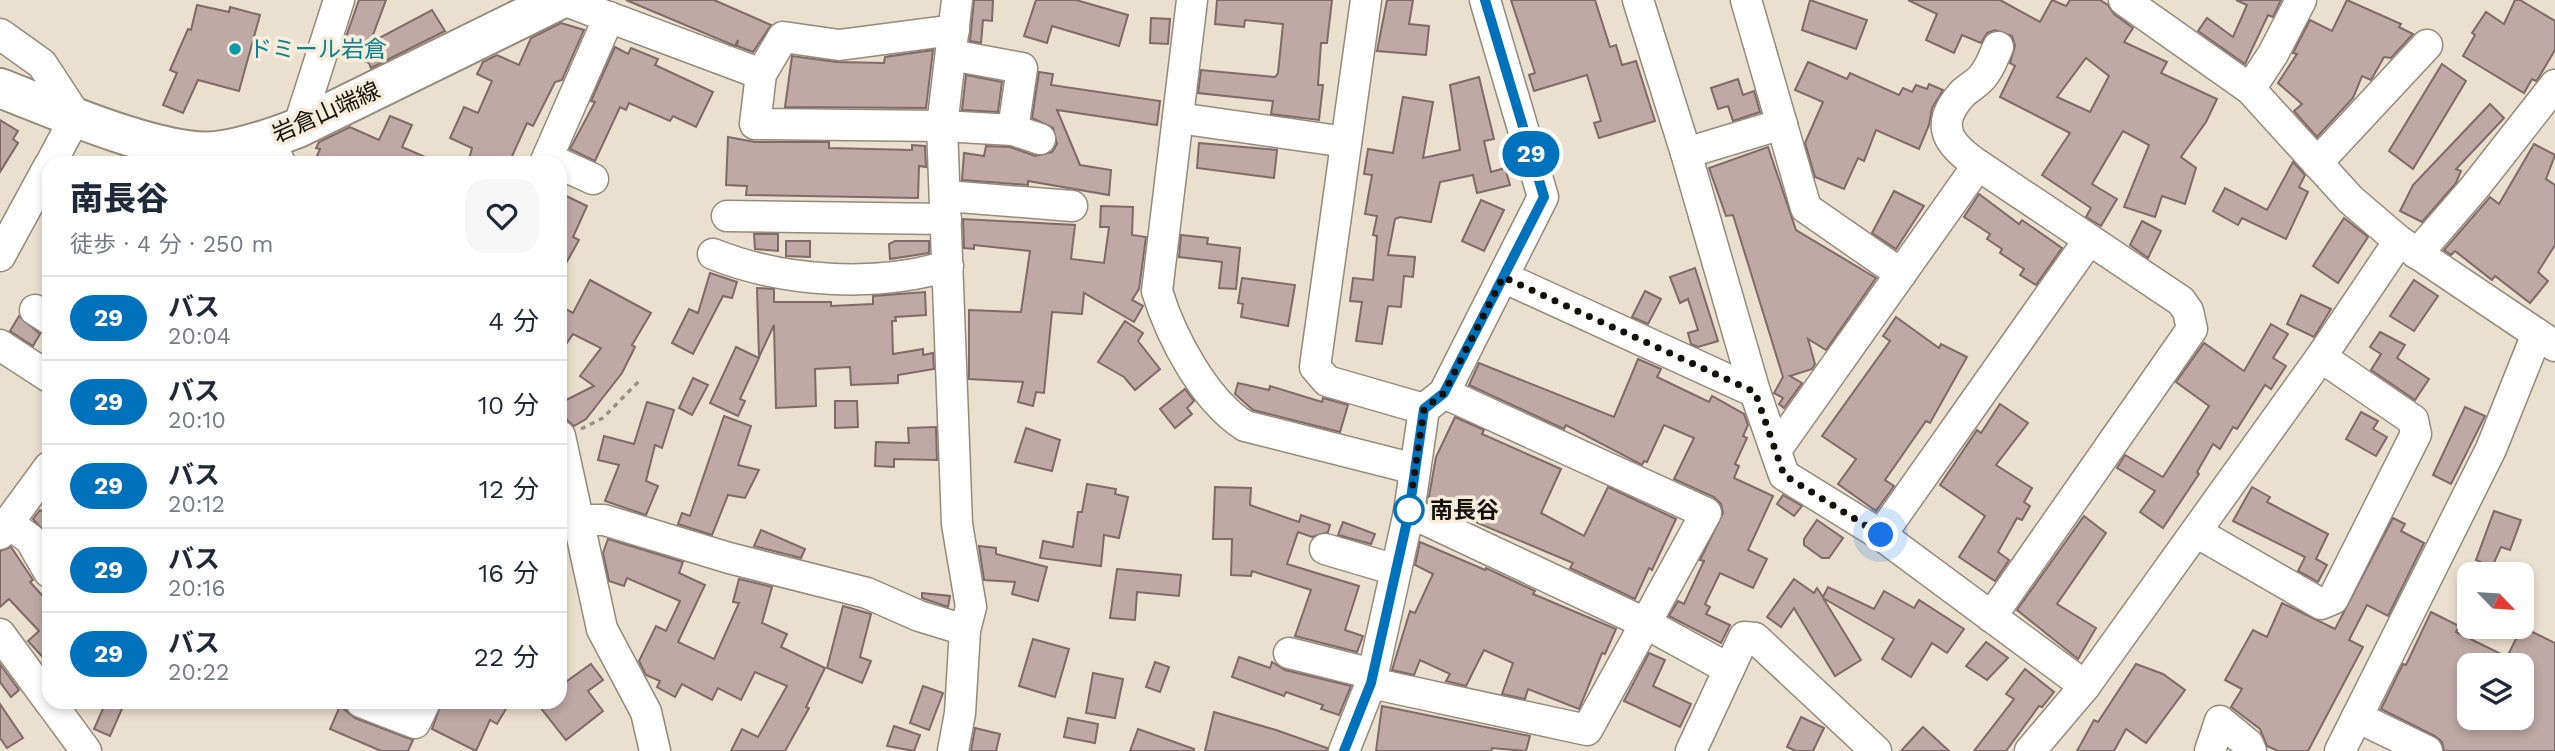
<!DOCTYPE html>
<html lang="ja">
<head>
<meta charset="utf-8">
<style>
	:root { --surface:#fff; --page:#f6f6f7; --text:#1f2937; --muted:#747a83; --line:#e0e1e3 }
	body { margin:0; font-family:"Work Sans","Noto Sans JP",sans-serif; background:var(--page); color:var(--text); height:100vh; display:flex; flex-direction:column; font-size:26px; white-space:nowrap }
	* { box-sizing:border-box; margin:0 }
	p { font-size:23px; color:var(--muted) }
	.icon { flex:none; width:38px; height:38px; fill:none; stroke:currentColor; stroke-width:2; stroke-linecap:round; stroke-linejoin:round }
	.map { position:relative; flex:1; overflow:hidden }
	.side { position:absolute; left:42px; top:156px; width:525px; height:553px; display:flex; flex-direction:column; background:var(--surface); border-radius:21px; box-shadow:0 4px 10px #0003 }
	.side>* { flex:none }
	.badge { padding:0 14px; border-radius:23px; font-size:24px; line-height:46px }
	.needle { width:46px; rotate:115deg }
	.buttons { position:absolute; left:2457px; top:562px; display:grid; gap:14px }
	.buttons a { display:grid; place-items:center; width:77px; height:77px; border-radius:14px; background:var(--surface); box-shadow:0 4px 10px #0003; font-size:35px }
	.you { position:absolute; width:35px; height:35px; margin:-18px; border:5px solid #fff; border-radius:50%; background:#1a73e8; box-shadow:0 0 0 10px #1a73e833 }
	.map>.badge { position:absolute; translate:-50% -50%; box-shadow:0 0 0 4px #fff }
	.round { display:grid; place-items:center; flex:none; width:74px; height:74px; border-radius:21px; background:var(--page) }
	.headline { display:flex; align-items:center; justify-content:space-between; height:119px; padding:0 28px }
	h1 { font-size:33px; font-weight:800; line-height:52px }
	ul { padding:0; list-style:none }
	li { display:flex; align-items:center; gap:21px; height:84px; padding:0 28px; border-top:2px solid var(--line) }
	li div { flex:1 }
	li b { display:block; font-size:26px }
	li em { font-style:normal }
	li .badge { min-width:77px; font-weight:700; text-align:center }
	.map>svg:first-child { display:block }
	.building { fill:#bea9a6; stroke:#7e6a68; stroke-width:2; fill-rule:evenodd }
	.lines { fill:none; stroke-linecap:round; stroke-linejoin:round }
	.minor-casing { stroke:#948a7b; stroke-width:33 }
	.major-casing { stroke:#948a7b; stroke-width:42 }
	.path { stroke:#989184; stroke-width:3.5; stroke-dasharray:5 5; stroke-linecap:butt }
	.minor { stroke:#fff; stroke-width:30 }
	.major { stroke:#fff; stroke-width:38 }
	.line-casing { stroke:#fff; stroke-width:16 }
	.line { stroke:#0072bc; stroke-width:10 }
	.walk { stroke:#14110b; stroke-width:7; stroke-dasharray:0 12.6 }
	.culture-dot { fill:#0f9aa8; stroke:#f8eddc; stroke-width:2.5 }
	.stop-dot { fill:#fff; stroke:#0072bc; stroke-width:3.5 }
	.labels { text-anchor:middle; stroke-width:7; stroke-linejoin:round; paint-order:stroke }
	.culture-label { font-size:23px; fill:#0d838f; stroke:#f8eddc; text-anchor:start }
	.street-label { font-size:23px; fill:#14110b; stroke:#f8eddc }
	.stop-label { font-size:23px; font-weight:bold; fill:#14110b; stroke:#f8eddc; text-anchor:start }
</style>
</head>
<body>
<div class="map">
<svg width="2555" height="751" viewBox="0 0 2555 751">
	<rect width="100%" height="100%" fill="#eae0cf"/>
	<g class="building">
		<path d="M359 0H386L370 43 432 10 445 31 371 68 369 63 341 51Z"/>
		<path d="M626 0H714L771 25 753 52 737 46 738 40 735 46Z"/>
		<path d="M974 0H993L992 21 983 20 981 43 970 41Z"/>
		<path d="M1036 0H1076L1128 15 1119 46 1052 26 1047 43 1024 36Z"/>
		<path d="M1217 0H1332L1327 43H1321L1318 85H1323L1319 120 1271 114 1273 101 1198 93 1201 70 1275 77 1278 73 1283 24 1245 20 1244 27 1215 24Z"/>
		<path d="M1387 0H1413L1409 24 1429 26 1426 55 1377 51Z"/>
		<path d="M1511 0H1595L1610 47 1616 45 1622 65 1636 61 1655 121 1599 138 1594 123 1601 121 1587 75 1534 91 1529 75 1535 73Z"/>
		<path d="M1810 0 1867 20 1856 49 1802 30Z"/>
		<path d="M1908 0H2000L2040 22 2052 0 2066 6 2070 0H2100L2108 5 2114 14 2133 28 2124 42 2167 62 2161 73 2217 99 2206 122 2181 157 2196 168 2185 204 2162 196 2155 217 2124 207 2149 145 2123 131 2092 184 2117 199 2101 226 2086 217 2091 208 2042 175 2070 133 2000 97 2015 66 2010 63 2015 46 2012 36 1995 30 1987 33 1981 43 1962 35 1954 53 1926 40 1937 14ZM2086 58 2109 76 2090 112 2057 97Z"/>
		<path d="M2236 0H2281L2273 17 2268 15 2245 64 2198 31 2207 18 2233 37 2247 5Z"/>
		<path d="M2347 0 2401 24 2399 27 2413 34 2391 58 2384 57 2371 80 2362 76 2353 98 2317 137 2294 111 2302 104 2278 83 2297 54 2293 53 2310 20 2332 31Z"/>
		<path d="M2515 0H2520L2555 21V50L2539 77 2536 81 2532 79 2524 93 2463 56 2475 35 2472 33 2486 12 2504 24Z"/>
		<path d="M197 5 229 12 230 7 260 15 239 91 198 80 183 113 163 105 177 73 170 70 188 29 191 30Z"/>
		<path d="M1151 18 1170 19 1168 44 1150 43Z"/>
		<path d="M561 23 584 30 562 80 555 82 533 126 527 123 509 163H468L472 148 450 138 464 107 478 113 492 81 477 74 483 62 497 55 519 65 531 38Z"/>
		<path d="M615 47 628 54 631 48 658 59 655 65 713 92 696 127 673 116 670 121 629 103 626 110 620 107 595 161 570 149 595 102 591 101Z"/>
		<path d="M933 50 926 108 785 107 792 56 837 62 884 63 885 57Z"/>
		<path d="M1808 62 1847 79 1850 73 1899 95 1903 88 1912 92 1916 85 1927 89 1929 84 1943 90 1932 108 1929 125 1919 149 1876 130 1864 161 1858 158 1844 189 1815 177 1805 143 1823 102 1795 90Z"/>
		<path d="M2442 64 2466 81 2413 169 2389 151Z"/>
		<path d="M1039 72 1053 74 1051 85 1160 101 1157 125 1057 110 1080 165 1111 170 1109 195 1028 181V185L962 180 964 153 984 156 986 146 1010 147 1035 156 1052 152 1057 144 1053 128 1032 118Z"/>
		<path d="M966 75 1002 82 998 112 962 110Z"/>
		<path d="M1479 77 1494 139 1484 141 1491 172 1505 168 1510 185 1477 193 1473 175 1440 182 1431 222 1400 217 1395 219 1388 255 1415 257 1413 277 1404 276 1401 307 1388 306 1382 344 1356 341 1362 302 1350 301 1353 278 1373 280 1377 236 1373 235 1377 216 1365 214 1372 175 1364 174 1368 149 1393 153 1403 97 1433 102 1423 158 1460 150 1450 85Z"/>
		<path d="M1738 79 1743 95 1754 91 1760 112 1733 121 1728 106 1718 109 1711 88Z"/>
		<path d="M2490 104 2504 118 2456 169 2461 171 2456 183 2422 222 2400 211 2413 185Z"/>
		<path d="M390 116 412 125 402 147 439 163H314L320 149 316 148 319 142 350 127 379 140Z"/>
		<path d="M0 120 18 131 13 139 18 143 0 172Z"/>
		<path d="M728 137 755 142H829V148L912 150V145L925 146 926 167 919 166 918 198 746 195 747 186 726 185Z"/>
		<path d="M1199 143 1277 150 1274 178 1197 168Z"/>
		<path d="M2534 144 2555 155 2546 179 2555 185V245L2538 272 2548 281 2530 303 2495 276 2492 280 2455 251 2451 255 2444 250 2490 197 2499 204Z"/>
		<path d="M1768 147 1796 230 1876 278 1826 350 1808 339 1815 364 1812 369 1790 376 1802 383 1784 408 1779 404 1783 398 1774 393 1783 377 1733 215 1726 216 1709 168Z"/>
		<path d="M2293 162 2305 175 2299 187 2308 192 2286 239 2242 218 2238 225 2213 211 2225 188 2267 210Z"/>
		<path d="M1894 191 1924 206 1896 249 1872 233Z"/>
		<path d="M560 193 587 206 573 237 579 240 560 274Z"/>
		<path d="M1979 194 2019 224 2022 220 2062 248 2036 285 2020 275 2024 269 2000 253 2002 249 1987 239 1990 234 1964 217Z"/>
		<path d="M1481 200 1504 210 1484 251 1462 241Z"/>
		<path d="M1101 206 1133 207 1132 235 1146 237 1139 289 1132 300 1143 306 1134 322 1084 293 1082 314 1052 312 1044 393 1036 392 1033 406 1018 402 1023 382 969 379V310L1021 312 1030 251 974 245V249L964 248 963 219 1075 225 1071 259 1104 263 1109 227H1100Z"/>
		<path d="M2344 218 2368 237 2338 283 2313 266Z"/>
		<path d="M2142 221 2161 231 2148 258 2130 245Z"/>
		<path d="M754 234H778V251L755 249Z"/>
		<path d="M1181 235 1208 238 1207 244 1240 248 1236 289 1219 288 1222 262 1179 257Z"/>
		<path d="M786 241H810V257L786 256Z"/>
		<path d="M895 241H929V253L890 259 889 244Z"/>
		<path d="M1695 268 1718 341 1698 347 1691 344 1688 333 1698 330 1688 299 1680 303 1670 277Z"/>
		<path d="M710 273 737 282 732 298 723 296 693 354 672 343 689 309 698 313Z"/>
		<path d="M1242 278 1295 285 1288 326 1241 317 1243 304 1238 303Z"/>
		<path d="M590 280 651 313 632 345 635 347 622 373 586 419 574 426 567 420 560 403 594 386 580 376 601 348 573 334 560 353V306L573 313Z"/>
		<path d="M2414 280 2438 296 2414 331 2390 316Z"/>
		<path d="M757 288 774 289V302H831V306L873 304V296L925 292 926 315 895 317 896 321H892L893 354 923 349V355L933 353 934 369 898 375V383L851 385 850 367 815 369 816 406 776 408 774 325 759 357Z"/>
		<path d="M1645 291 1661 299 1648 324 1632 317Z"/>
		<path d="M2301 295 2331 309 2314 337 2287 324Z"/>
		<path d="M19 316 40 334 33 346 10 331Z"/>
		<path d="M1896 317 1939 348 1941 344 1967 357 1930 423 1926 421 1885 480 1894 486 1876 511 1838 484 1856 459 1822 436 1890 341 1883 336Z"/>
		<path d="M1125 321 1143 333 1138 341 1160 369 1135 390 1124 377 1098 362Z"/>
		<path d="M2271 324 2288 334 2273 358 2286 366 2271 389 2265 385 2237 429 2233 427 2220 449 2213 444 2197 472 2199 474 2163 528 2140 512 2155 491 2117 468 2125 455 2163 477 2209 406 2176 382 2204 343 2244 371Z"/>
		<path d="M2380 332 2405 345 2397 358 2429 379 2415 400 2371 370 2381 354 2370 347Z"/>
		<path d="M736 347 759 358 740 399 745 401 738 416 710 403Z"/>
		<path d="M1638 359 1661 369 1657 377 1709 402 1712 396 1744 414 1748 425 1743 436 1747 438 1735 464 1739 466 1734 478 1773 496 1748 550 1767 559 1753 588 1720 573 1705 604 1710 607 1706 614 1730 625 1721 643 1669 616 1678 601 1684 604 1704 561 1700 560 1723 513 1721 504 1714 497 1674 479 1694 438 1664 425 1647 462 1644 461 1642 465 1566 425 1564 429 1469 385 1479 363 1614 417Z"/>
		<path d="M693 378 708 385 692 415 679 408Z"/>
		<path d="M1238 383 1269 390 1270 386 1322 402 1323 398 1348 405 1340 432 1253 410 1235 394Z"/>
		<path d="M1185 389 1194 401 1187 408 1192 414 1175 428 1160 409Z"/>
		<path d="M835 401H857L858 427 835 428Z"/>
		<path d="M647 402 674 410 662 448 655 445 646 481 658 486 646 515 605 501 619 465 598 460 604 436 634 444Z"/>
		<path d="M2000 404 2028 423 1996 465 2032 488 2024 502 2030 506 2022 520 2017 518 1998 552 2009 560 1995 581 1959 557 1985 516 1940 485 1977 430 1981 433Z"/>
		<path d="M2465 407 2485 416 2451 484 2433 475Z"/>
		<path d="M2361 412 2378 421 2373 429 2387 437 2376 456 2346 439Z"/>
		<path d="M724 416 751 426 738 465 759 470 745 498 728 495 712 535 678 524 682 513 690 516Z"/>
		<path d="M1455 417 1484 430 1482 434 1561 469 1541 513 1584 536 1608 487 1676 519 1652 570 1649 568 1635 599 1570 568 1573 563 1428 502 1436 457Z"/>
		<path d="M936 427 937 460 894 459V467L875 466 876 442 909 443 908 428Z"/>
		<path d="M1026 428 1060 440 1052 471 1015 462Z"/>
		<path d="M1087 484 1116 489 1115 494 1128 497 1119 538 1104 535 1101 566 1040 558 1043 541 1073 547 1078 512H1082Z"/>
		<path d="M1215 487 1251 488 1250 505 1299 522 1301 515 1330 525 1328 532 1312 537 1298 532 1287 564 1359 586 1345 630 1363 636 1357 652 1295 636 1311 590 1252 571 1251 576 1231 575 1232 539H1213Z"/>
		<path d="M2252 487 2270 497 2267 502 2328 534 2316 559 2327 565 2318 582 2298 571 2305 557 2233 521Z"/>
		<path d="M1783 495 1802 506 1794 516 1777 504Z"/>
		<path d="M40 510 49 516V537L33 519Z"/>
		<path d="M2494 511 2521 520 2510 550 2501 547 2492 567 2476 560Z"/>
		<path d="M2084 516 2106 533 2057 604 2096 628 2078 659 2017 610Z"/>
		<path d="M2393 518 2405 524 2401 531 2424 543 2388 616 2367 605 2349 640 2363 647 2308 751H2278L2267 746 2260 729 2231 707 2242 689 2225 680 2253 630 2267 637 2282 603 2335 629Z"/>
		<path d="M1817 520 1843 538 1829 558H1822L1804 545V539Z"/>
		<path d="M1343 522 1375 534 1371 544 1338 535Z"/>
		<path d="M761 530 805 549 801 558 754 546Z"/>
		<path d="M608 539 683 562 679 573 705 585 678 642 714 659 739 603 733 602 739 579 772 587 762 623 787 634 781 647 825 668 806 707 809 708 785 751H731L742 729 758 737 787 686 755 672 741 700 718 688 712 700 682 684 675 697 657 687 660 681 646 675 639 661 656 626 666 631 680 601 627 578 624 586 609 581 603 553Z"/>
		<path d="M1420 542 1485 570 1486 568 1535 591 1533 594 1616 629 1605 654 1602 653 1579 709 1528 689 1525 699 1502 694 1513 663 1484 650 1466 686 1446 681 1450 674 1420 660 1414 675 1392 670 1410 611 1415 613 1433 574 1415 565Z"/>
		<path d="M979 546 996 548V554L1047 567 1038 601 1012 594 1015 582 984 580Z"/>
		<path d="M11 547 33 580 30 582 49 603V664L28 641 39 631 9 599 0 607V551Z"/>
		<path d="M1117 569 1181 575 1179 596 1137 592 1135 620 1110 618Z"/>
		<path d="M1794 579 1814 593 1817 588 1823 597 1828 587 1874 609 1884 591 1914 608 1919 600 1964 629 1947 653 1932 643 1911 677 1882 659 1894 639 1823 598 1861 660 1835 676 1794 608 1781 627 1767 617Z"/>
		<path d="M922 593 950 596 948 607 922 598Z"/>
		<path d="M843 606 871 614 860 657 871 661 862 683 827 668Z"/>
		<path d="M2431 612 2459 626 2456 632 2507 657 2522 627 2555 643V751H2444L2442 742 2435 736 2381 709 2403 664 2406 665ZM2469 665H2522V718H2469Z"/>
		<path d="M1033 639 1069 649 1055 697 1019 686Z"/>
		<path d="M1986 642 2008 658 1987 680 1966 666Z"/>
		<path d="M1649 653 1665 660 1653 686 1691 704 1680 727 1624 701Z"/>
		<path d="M1239 657 1270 668 1272 662 1285 670 1351 686 1339 715 1321 709 1323 705 1286 692 1284 696 1232 677Z"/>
		<path d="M1155 662 1169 667 1160 692 1146 687Z"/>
		<path d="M0 664 19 690 11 697 0 682Z"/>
		<path d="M591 664 603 680 588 691 603 711 566 740 536 702H560V686Z"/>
		<path d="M2136 664 2163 674 2185 690 2146 743 2126 729 2114 751H2077L2094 720 2098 722Z"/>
		<path d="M2025 669 2054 692 2042 707 2039 706 2006 751H1974L2014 699 2006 694Z"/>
		<path d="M1093 673 1123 679 1115 718 1086 713Z"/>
		<path d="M923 686 943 693 929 730 910 723Z"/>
		<path d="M106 702H125L110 736 94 729Z"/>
		<path d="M442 702H510L497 724 490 720 476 751 432 729Z"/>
		<path d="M0 704 23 738 7 748 0 738Z"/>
		<path d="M340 706 355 718 413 740 408 751H381L330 729Z"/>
		<path d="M1382 706 1530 736 1526 751 1492 748 1491 751H1376Z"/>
		<path d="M1214 712 1276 730 1327 748V751H1205Z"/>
		<path d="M1801 717 1824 728 1813 751H1796L1787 747Z"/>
		<path d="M1068 718 1098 724 1095 743 1064 737Z"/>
		<path d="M894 726 920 735 914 751 887 746Z"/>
		<path d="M1923 727 1949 751H1901Z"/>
		<path d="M975 728 1000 734 996 751H971Z"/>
		<path d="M1138 729 1194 749V751H1130Z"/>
	</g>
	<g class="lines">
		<g class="minor-casing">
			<g id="minor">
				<path d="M563 0 761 74"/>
				<path d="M1192 0 1157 291C1171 337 1204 400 1245 426L1415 469"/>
				<path d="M1366 0 1315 367 1327 381 1424 409"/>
				<path d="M1638 0 1686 153 1755 392 1784 475 1881 535 2085 686"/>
				<path d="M1746 0 1806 208 1901 274"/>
				<path d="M2124 0 2250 89 2351 200 2399 241 2555 346"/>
				<path d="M954 30 839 45 783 37 761 74 755 124 942 126 1013 130 1040 139"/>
				<path d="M0 34 42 64 76 116 51 163"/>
				<path d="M951 55 1022 68 1013 130"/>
				<path d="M2250 89 2273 54 2301 0"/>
				<path d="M1178 118 1346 142"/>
				<path d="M298 128 339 0"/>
				<path d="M269 139 280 163"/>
				<path d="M1686 153 1782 124"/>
				<path d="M545 163 609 17"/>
				<path d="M2317 163 2427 45"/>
				<path d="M560 164 593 179"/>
				<path d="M1978 165C1949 145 1933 126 1962 94 1968 88 1978 83 1983 76 1990 68 1994 56 1998 47"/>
				<path d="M946 196 1072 206"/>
				<path d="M727 216 946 219"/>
				<path d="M713 254C783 282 875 288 948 266"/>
				<path d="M2417 254 2475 187 2555 85"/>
				<path d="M0 256 49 166"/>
				<path d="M1503 277 1755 392"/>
				<path d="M35 310 49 319"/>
				<path d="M0 345 49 377"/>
				<path d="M560 436 602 629 646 712 655 751"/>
				<path d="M1776 450 1978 165 2181 301 2188 311 2192 329 1991 617"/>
				<path d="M1409 512 1645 623 1729 669"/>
				<path d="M576 520H604L729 558 867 593 919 616 965 630"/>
				<path d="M8 523 30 539 49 572"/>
				<path d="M2196 532 2321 604 2333 599 2416 434 2413 420 2321 357"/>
				<path d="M0 534 49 467"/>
				<path d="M1881 535 2089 240"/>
				<path d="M1325 549 1396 570"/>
				<path d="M0 634 49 701"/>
				<path d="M1289 653 1373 674"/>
				<path d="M1371 683 1587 730 1706 513 1444 393"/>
				<path d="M50 702 86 751"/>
				<path d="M361 702 415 723 425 702"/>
				<path d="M2357 717 2427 751"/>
				<path d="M953 751 960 713 965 630 971 607 957 524 942 126 957 0"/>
				<path d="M1344 751 1371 683 1409 512 1424 409 1444 393 1543 197 1485 0"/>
				<path d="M1691 751 1744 637 1755 638 1876 751"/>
				<path d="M2030 751 2085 686 2321 357 2399 241"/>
				<path d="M2210 751 2220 721 2248 744 2251 751"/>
				<path d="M2340 751 2491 449 2537 334"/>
			</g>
		</g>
		<g class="major-casing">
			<path id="major" d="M0 88C52 108 163 157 216 151 244 148 272 138 298 128L559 0"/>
		</g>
		<path class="path" d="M581 429 603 418 640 380"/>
		<use href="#minor" class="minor"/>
		<use href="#major" class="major"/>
	</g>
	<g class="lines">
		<g class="line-casing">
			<path id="line" d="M1344 751 1371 683 1409 512 1424 409 1444 393 1544 197 1485 0"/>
		</g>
		<use href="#line" class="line"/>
		<path class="walk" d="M1409 510 1424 409 1444 393 1503 277 1755 392 1784 475 1881 535"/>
	</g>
	<circle class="culture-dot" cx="235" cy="49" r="7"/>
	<circle class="stop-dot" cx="1409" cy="510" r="14"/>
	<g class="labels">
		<g class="culture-label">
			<text x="249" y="57">ドミール岩倉</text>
		</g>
		<g class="street-label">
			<text transform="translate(326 112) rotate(-24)" y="8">岩倉山端線</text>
		</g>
		<g class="stop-label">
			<text x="1430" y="518">南長谷</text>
		</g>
	</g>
</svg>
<div class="buttons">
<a><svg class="needle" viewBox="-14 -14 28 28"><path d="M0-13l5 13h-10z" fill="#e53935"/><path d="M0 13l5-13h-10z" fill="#747a83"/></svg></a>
<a><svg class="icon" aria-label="layers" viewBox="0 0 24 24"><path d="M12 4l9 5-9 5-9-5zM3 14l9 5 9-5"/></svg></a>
</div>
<div class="you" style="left:1881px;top:535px"></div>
<b class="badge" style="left:1531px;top:154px;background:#0072bc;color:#fff">29</b>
<section class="side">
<div class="headline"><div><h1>南長谷</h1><p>徒歩 · 4 分 · 250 m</p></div><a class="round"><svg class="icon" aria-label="heart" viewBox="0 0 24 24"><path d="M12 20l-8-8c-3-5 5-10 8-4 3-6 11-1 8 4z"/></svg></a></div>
<ul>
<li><span class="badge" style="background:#0072bc;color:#fff">29</span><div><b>バス</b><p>20:04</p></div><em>4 分</em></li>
<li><span class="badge" style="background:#0072bc;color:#fff">29</span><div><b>バス</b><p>20:10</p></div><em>10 分</em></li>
<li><span class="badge" style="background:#0072bc;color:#fff">29</span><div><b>バス</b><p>20:12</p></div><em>12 分</em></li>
<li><span class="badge" style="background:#0072bc;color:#fff">29</span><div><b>バス</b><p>20:16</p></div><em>16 分</em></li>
<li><span class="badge" style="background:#0072bc;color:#fff">29</span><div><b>バス</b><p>20:22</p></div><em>22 分</em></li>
</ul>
</section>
</div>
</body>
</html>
